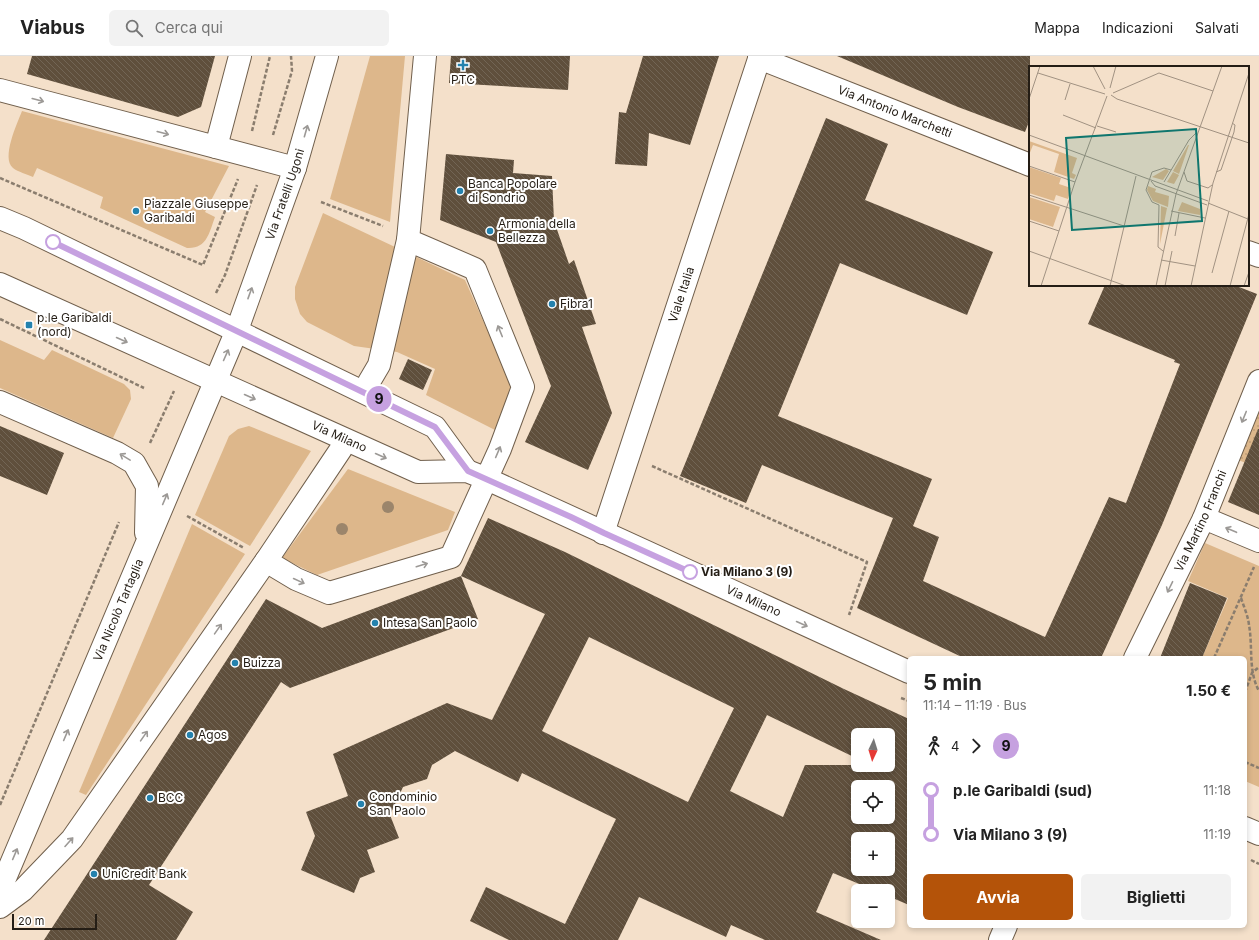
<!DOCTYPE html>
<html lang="it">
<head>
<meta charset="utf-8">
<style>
	:root { --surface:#fff; --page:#f2f2f2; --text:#222; --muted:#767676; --line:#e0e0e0; --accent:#b45309 }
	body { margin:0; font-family:Inter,sans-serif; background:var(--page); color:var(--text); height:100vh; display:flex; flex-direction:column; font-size:15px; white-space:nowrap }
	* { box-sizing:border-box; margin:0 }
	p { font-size:13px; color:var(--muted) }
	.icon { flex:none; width:22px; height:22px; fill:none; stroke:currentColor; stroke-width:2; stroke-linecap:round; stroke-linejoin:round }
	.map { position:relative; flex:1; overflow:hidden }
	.panel { position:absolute; left:907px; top:600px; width:340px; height:272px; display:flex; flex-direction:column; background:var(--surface); border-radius:6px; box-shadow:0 2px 6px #0003 }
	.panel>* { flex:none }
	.badge { padding:0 8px; border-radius:13px; font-size:14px; line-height:26px }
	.needle { width:26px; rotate:184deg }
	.tools { position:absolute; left:851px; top:672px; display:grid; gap:8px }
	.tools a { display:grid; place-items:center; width:44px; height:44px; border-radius:6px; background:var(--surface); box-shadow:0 2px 6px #0003; font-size:20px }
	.scale { position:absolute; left:12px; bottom:10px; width:85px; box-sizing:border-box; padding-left:4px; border:2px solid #241d15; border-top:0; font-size:11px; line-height:14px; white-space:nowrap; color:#241d15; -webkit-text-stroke:3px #fff; paint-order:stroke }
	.map>.badge { position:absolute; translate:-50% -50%; box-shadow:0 0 0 2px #fff }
	.legs { display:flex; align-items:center; gap:6px; height:44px; padding:0 16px; font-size:13px }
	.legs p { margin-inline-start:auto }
	.overview { display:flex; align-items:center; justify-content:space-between; height:68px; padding:0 16px }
	h1 { font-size:22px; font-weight:700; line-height:30px }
	.cta { display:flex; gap:8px; margin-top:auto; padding:8px 16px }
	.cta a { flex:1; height:46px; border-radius:6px; background:var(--accent); color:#fff; font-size:16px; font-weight:700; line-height:46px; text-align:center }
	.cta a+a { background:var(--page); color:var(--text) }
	ul { padding:0 16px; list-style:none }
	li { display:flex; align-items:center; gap:14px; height:44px; font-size:15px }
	li i { display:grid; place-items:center; width:6px; height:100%; margin:0 5px; background:currentColor }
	li i::after { content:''; width:10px; height:10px; margin:-5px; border:3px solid; border-radius:50%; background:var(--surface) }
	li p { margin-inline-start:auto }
	li:first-child i { background:linear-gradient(#0000 50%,currentColor 0) }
	li:last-child i { background:linear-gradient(currentColor 50%,#0000 0) }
	header { display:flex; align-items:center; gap:24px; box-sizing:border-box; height:56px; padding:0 20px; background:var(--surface); border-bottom:1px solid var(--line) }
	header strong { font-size:19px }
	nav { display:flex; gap:22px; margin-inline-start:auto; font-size:14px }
	.search { width:280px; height:36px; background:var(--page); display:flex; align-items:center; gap:10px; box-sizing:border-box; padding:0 14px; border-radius:6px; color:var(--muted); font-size:15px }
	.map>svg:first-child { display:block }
	.green { fill:#ddb78b }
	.garden { fill:url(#garden-dots) }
	.building { fill:url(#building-back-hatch); fill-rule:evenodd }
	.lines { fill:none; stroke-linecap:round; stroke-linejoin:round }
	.street-casing { stroke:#705f4c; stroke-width:24 }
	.secondary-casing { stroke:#705f4c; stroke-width:24 }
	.path { stroke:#8a7d6e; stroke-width:2.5; stroke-dasharray:4 2; stroke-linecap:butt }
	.street { stroke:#fff; stroke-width:22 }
	.secondary { stroke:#fff; stroke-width:22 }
	.tree { fill:#9b856b }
	.oneway { stroke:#9c9996 }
	.line-1-casing { stroke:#fff; stroke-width:9 }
	.line-1 { stroke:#c6a1e0; stroke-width:6 }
	.poi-dot { fill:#2482ae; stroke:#fff; stroke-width:1.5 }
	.stop-1-dot { fill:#fff; stroke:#c6a1e0; stroke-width:2 }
	.labels { text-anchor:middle; stroke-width:4; stroke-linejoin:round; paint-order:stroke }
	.poi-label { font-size:12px; fill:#241d15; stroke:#fff; text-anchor:start }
	.street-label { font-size:12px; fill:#241d15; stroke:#fff }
	.stop-label { font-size:12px; font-weight:bold; fill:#241d15; stroke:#fff; text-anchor:start }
	.inset-road { fill:none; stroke:#a19282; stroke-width:1 }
	.view { fill:#0f766e; fill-opacity:0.15; stroke:#0f766e; stroke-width:2 }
	.inset-edge { fill:none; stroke:#241d15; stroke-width:2 }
</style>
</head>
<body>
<header>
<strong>Viabus</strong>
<div class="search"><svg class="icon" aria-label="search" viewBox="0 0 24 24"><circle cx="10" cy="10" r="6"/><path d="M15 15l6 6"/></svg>Cerca qui</div>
<nav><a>Mappa</a><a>Indicazioni</a><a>Salvati</a></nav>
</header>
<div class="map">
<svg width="1259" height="884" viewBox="0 0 1259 884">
	<defs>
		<pattern id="garden-dots" width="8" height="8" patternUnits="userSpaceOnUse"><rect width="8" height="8" fill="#ddb78b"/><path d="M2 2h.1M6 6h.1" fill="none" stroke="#be9d77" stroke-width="1.8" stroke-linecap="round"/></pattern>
		<pattern id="building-back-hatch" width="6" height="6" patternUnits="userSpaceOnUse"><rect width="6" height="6" fill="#5f4f3c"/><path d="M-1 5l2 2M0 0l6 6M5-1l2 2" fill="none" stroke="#726555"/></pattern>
	</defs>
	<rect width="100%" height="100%" fill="#f4e0ca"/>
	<g class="green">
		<path d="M370 0H405L390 166 330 143Z"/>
		<path d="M22 55 229 110 205 156 215 161C209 177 207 193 187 192L100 152 103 141 37 112 33 121C27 118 18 116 13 112 1 102 17 68 22 55Z"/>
		<path d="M323 157 465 224 513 332 495 374 426 339 435 313 397 296 354 290 307 266 300 258 295 243V231Z"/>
		<path d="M0 284 44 304 52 294 124 328 130 334 131 343 113 382 0 332Z"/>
		<path d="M249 370 311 395 250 490 195 459 229 380 238 373Z"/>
		<path d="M348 413 455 456 448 474 317 519 282 502Z"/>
		<path d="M192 468 245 498 86 739 79 736Z"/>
		<path d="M1205 487 1259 510V731L1245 725V602H1202L1228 542 1188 525Z"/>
	</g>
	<path class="garden" d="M1259 353V412L1238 404Z"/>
	<g class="building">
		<path d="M32 0H215L201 51 178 61 27 18Z"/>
		<path d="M451 0H570L568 34 449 27Z"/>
		<path d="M643 0H719L690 89 649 77 647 110 615 108 619 56 626 57Z"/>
		<path d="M837 0H1030V63L1025 76 958 51Z"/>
		<path d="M826 62 888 88 865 144 993 196 967 259 840 207 778 360 932 423 913 470 939 481 923 525 1045 581 1109 441 1126 447 1180 308 1174 306 1175 304 1088 268 1105 229H1234L1257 238 1162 469 1101 602H964L857 552 893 462 762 409 746 447 680 420Z"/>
		<path d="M446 98 514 104 513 117 552 120 554 165 569 208 574 204 596 268 582 271 612 357 588 414 525 386 551 330 496 186 440 164Z"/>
		<path d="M408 303 432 314 423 334 399 323Z"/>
		<path d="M0 370 64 397 47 439 0 420Z"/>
		<path d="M1258 373H1259V459L1228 446Z"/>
		<path d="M488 462 565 496 844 633 909 663V849L888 840V835H876L833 817 816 856 881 884H765L731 869 726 881 639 841 618 884H509L470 865 486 831 565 868 616 763 522 717 518 726 455 695 432 709 427 723 403 731 390 759 399 782 367 794 375 816 360 822 354 837 301 814 315 780 306 756 348 740 333 698 447 647 492 664 545 558 461 520ZM589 581 734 652 688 746 542 675ZM767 659 858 703V679H888V709H805L783 761 730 735ZM858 731H888V761H858ZM858 783H888V813H858Z"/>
		<path d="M461 520 478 563 290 632 281 626 149 829 193 856 176 884H44L226 605 266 543 322 572Z"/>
		<path d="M1190 527 1227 542 1202 602H1160Z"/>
	</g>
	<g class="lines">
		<g class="street-casing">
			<g id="street">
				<path id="s1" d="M759 2 1030 109"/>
				<path d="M0 34 295 112"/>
				<path d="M216 91 240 0"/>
				<path d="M1248 196 1259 200"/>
				<path d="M369 326 379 309 408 184"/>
				<path d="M1204 462 1259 485"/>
				<path id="s2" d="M603 477 760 0"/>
				<path d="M266 505 296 523 329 537 451 501 500 393 523 331 475 213 408 184 425 0"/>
				<path id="s3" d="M1135 602 1204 462 1259 325"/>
				<path d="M0 851 23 834 72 783 266 505 341 393"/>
				<path d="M1000 884 1006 870"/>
			</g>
		</g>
		<g class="secondary-casing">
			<g id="secondary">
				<path d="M0 162 24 172 435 371 467 415"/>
				<path id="s4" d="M0 228 418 416 467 415 487 423 909 616"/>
				<path d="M0 346 117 397 134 407 147 430 146 477"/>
				<path d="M1245 772 1259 778"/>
				<path id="s5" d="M0 834 237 274 295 112 327 0"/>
			</g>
		</g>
		<g class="path">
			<path d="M252 75 270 0"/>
			<path d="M273 79 292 15 291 0"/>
			<path d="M0 122 203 209 238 123"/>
			<path d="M321 146 383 170"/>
			<path d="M216 237 225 219 257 129"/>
			<path d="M0 263 144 332"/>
			<path d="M150 387 174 335"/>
			<path d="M652 410 867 506 849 559"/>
			<path d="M187 460 244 492"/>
			<path d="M1241 542C1244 551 1248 560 1249 569 1253 591 1248 615 1259 635"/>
			<path d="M1214 602 1254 511"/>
			<path d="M1245 636 1252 617 1259 611"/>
			<path d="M901 642 909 645"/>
			<path d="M1245 706 1259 712"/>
			<path d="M0 749 119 466"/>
			<path d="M1251 804 1259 808"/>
		</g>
		<use href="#street" class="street"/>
		<use href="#secondary" class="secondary"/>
	</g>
	<g class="tree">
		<circle cx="388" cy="451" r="6"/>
		<circle cx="342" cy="473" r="6"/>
	</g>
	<defs><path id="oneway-shaft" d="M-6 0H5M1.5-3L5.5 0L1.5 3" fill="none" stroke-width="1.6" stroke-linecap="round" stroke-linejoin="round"/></defs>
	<g class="oneway">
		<use href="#oneway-shaft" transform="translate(38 44) rotate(15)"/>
		<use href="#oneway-shaft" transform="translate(306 75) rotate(-74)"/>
		<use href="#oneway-shaft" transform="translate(163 77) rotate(15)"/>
		<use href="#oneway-shaft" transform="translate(250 237) rotate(-70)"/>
		<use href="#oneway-shaft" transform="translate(500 275) rotate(-112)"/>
		<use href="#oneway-shaft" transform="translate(122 284) rotate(24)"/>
		<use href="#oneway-shaft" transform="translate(226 299) rotate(-66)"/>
		<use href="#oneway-shaft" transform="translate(250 341) rotate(24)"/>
		<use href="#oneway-shaft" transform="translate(1244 361) rotate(112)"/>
		<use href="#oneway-shaft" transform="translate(498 396) rotate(-67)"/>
		<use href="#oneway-shaft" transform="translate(381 400) rotate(24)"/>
		<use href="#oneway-shaft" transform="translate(125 401) rotate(-149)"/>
		<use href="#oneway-shaft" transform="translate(165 443) rotate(-67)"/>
		<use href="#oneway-shaft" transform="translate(1231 474) rotate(-157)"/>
		<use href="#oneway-shaft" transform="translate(422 509) rotate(-17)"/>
		<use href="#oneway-shaft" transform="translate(299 525) rotate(25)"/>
		<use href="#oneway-shaft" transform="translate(1170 531) rotate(116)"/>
		<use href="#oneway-shaft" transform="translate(802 568) rotate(24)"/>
		<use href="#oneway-shaft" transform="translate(218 573) rotate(-55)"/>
		<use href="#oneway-shaft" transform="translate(66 679) rotate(-67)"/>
		<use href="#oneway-shaft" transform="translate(144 680) rotate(-55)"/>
		<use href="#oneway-shaft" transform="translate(69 786) rotate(-48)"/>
		<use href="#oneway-shaft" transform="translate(15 798) rotate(-67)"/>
	</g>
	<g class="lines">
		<g class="line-1-casing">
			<path id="line-1" d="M53 186 435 371 468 415 571 461 604 477 690 516"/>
		</g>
		<use href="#line-1" class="line-1"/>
	</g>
	<g class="poi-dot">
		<path d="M461 3h4v4h4v4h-4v4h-4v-4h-4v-4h4z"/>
		<circle cx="460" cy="135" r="4"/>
		<circle cx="136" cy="155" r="4"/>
		<circle cx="490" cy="175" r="4"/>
		<circle cx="552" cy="248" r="4"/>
		<rect x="25" y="265" width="8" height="8" rx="2"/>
		<circle cx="375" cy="567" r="4"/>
		<circle cx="235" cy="607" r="4"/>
		<circle cx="190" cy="679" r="4"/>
		<circle cx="150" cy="742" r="4"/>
		<circle cx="361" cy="748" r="4"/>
		<circle cx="94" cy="818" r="4"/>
	</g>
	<g class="stop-1-dot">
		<circle cx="53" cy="186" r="7"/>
		<circle cx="690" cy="516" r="7"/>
	</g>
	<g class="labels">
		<g class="poi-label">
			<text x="463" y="28" text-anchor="middle">PTC</text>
			<text x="468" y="132">Banca Popolare<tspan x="468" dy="14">di Sondrio</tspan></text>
			<text x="144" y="152">Piazzale Giuseppe<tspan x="144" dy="14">Garibaldi</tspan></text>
			<text x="498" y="172">Armonia della<tspan x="498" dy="14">Bellezza</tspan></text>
			<text x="560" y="252">Fibra1</text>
			<text x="37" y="266">p.le Garibaldi<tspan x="37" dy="14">(nord)</tspan></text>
			<text x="383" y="571">Intesa San Paolo</text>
			<text x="243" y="611">Buizza</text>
			<text x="198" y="683">Agos</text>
			<text x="369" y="745">Condominio<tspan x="369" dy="14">San Paolo</tspan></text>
			<text x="158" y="746">BCC</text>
			<text x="102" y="822">UniCredit Bank</text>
		</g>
		<g class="street-label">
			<text dy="4" stroke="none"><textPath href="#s1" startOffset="146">Via Antonio Marchetti</textPath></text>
			<text dy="4" stroke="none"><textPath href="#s5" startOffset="752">Via Fratelli Ugoni</textPath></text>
			<text dy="4" stroke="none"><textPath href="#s2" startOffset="251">Viale Italia</textPath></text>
			<text dy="4" stroke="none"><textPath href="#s4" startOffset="372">Via Milano</textPath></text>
			<text dy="4" stroke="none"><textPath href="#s3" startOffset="152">Via Martino Franchi</textPath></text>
			<text dy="4" stroke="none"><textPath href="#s4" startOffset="822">Via Milano</textPath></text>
			<text dy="4" stroke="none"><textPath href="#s5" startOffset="304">Via Nicolò Tartaglia</textPath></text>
		</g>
		<g class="stop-label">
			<text x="701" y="520">Via Milano 3 (9)</text>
		</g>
	</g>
	<g transform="translate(1029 10)">
		<rect width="220" height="220" fill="#f4e0ca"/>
		<path d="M0 75 48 92 43 107 47 109 45 113 25 106 30 88 4 79 0 89ZM159 79H160L150 108 144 105ZM137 103 140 105 134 114 123 111ZM144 106 150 109 145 118 138 116ZM119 120 127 123 126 126 140 130 139 141 124 135 118 124ZM153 136 171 143V149L149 145ZM132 140 138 142 131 178Z" fill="#ddb78b"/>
		<path d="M0 101 32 112 30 118 42 122 39 133 27 129 25 135 0 127ZM0 131 31 141 24 161 0 153Z" fill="#ddb78b"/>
		<path class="inset-road" d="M64 0 76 23M9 7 76 28M81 22 87 0M84 27 130 7 184 25M82 29 88 33 220 77M0 33 11 0M36 34 41 18M34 49 67 62M68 60 87 66M0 69 179 135M0 100 46 116M155 106 158 115 179 122 183 119M187 106 192 104 205 66 206 59 203 57M122 115 126 120 178 139M135 116 160 74 168 66M0 129 95 160M179 137 219 153M142 145 176 152M0 155 30 165M146 170 150 147M0 185 97 220M134 185 129 181 130 139 123 136 117 124 123 106 135 102 142 104M132 194 166 200M183 207 200 145M12 220 46 116 78 30M81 220 107 110M127 220 147 128 193 0M136 220 143 185M162 220 184 117 220 7M201 220 220 148M215 220 220 206"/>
		<path class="view" d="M167 63 173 155 43 164 37 72Z"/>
		<rect width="220" height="220" class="inset-edge"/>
	</g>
</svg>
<div class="tools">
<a><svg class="needle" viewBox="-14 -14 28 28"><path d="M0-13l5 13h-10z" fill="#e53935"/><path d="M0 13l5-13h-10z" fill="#767676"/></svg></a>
<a><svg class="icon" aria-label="locate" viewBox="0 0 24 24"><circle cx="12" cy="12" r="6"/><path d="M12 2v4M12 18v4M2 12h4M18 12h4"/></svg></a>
<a>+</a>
<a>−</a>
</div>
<div class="scale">20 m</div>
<b class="badge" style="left:379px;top:343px;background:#c6a1e0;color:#111">9</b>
<section class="panel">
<div class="overview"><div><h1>5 min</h1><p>11:14 – 11:19 · Bus</p></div><b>1.50 €</b></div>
<div class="legs"><svg class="icon" aria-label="walk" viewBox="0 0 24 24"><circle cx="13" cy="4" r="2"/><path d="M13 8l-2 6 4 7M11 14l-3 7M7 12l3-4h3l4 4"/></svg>4<svg class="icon" aria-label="forward" viewBox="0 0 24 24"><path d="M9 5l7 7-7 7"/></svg><b class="badge" style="background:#c6a1e0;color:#111">9</b></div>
<ul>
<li><i style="color:#c6a1e0"></i><b>p.le Garibaldi (sud)</b><p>11:18</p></li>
<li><i style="color:#c6a1e0"></i><b>Via Milano 3 (9)</b><p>11:19</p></li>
</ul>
<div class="cta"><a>Avvia</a><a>Biglietti</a></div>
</section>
</div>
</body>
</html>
